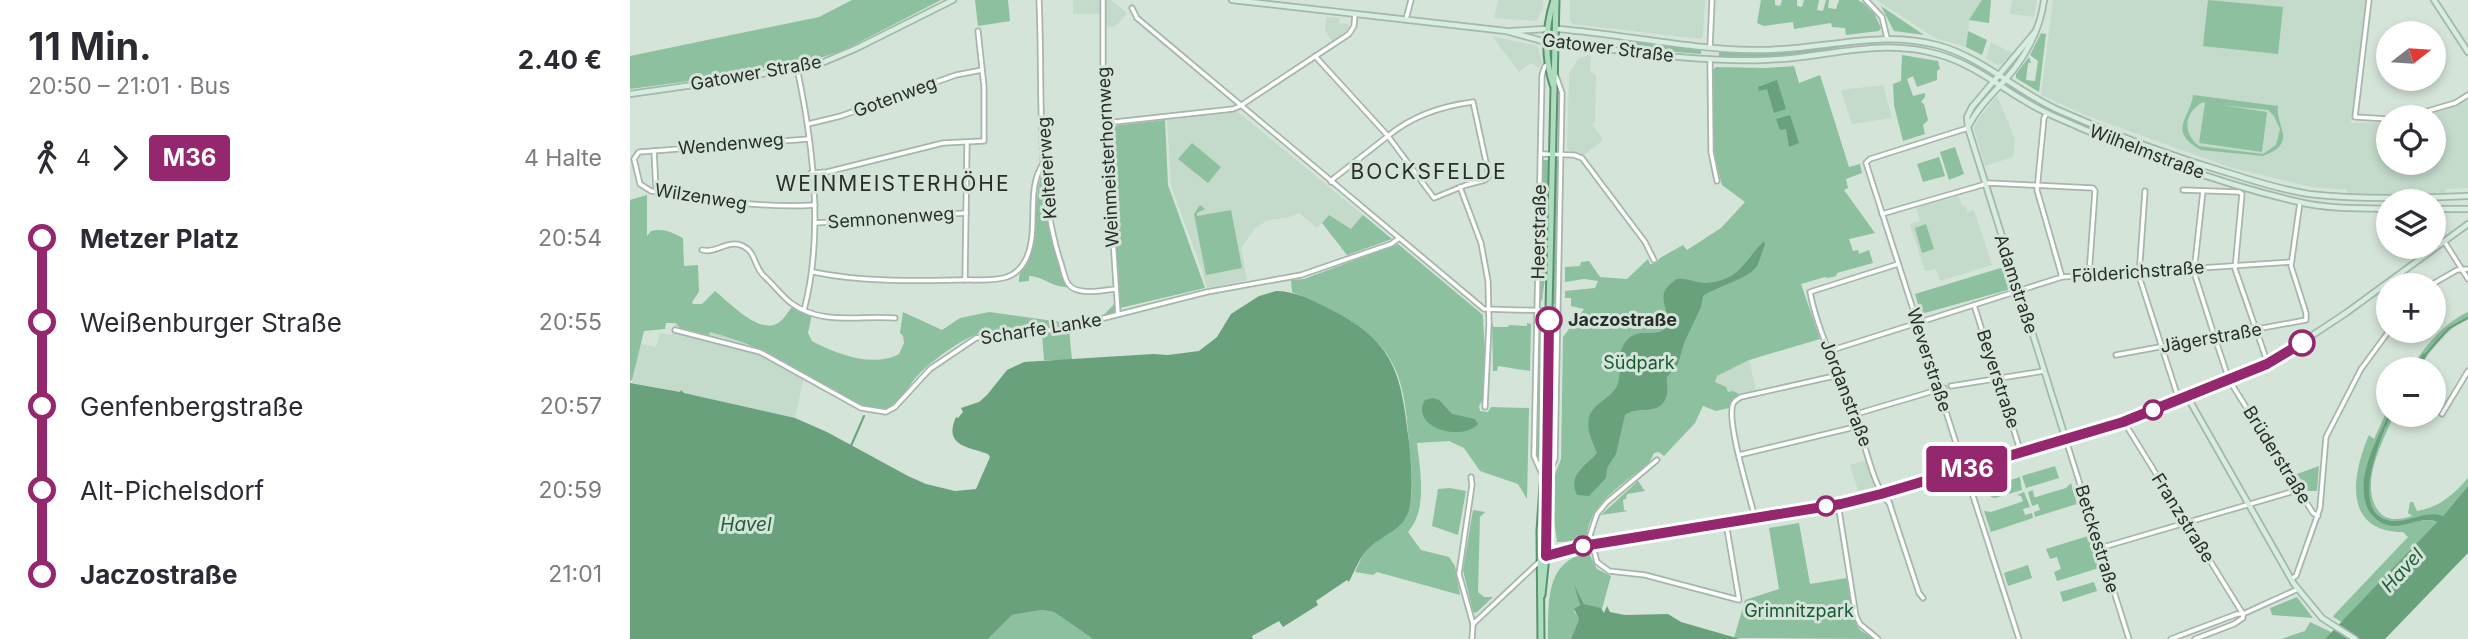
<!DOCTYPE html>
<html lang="de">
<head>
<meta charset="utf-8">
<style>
	:root { --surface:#fff; --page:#f2f2f3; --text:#2b2b33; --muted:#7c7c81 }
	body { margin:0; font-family:Inter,sans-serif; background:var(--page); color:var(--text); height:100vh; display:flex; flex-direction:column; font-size:26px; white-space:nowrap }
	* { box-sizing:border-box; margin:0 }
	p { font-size:23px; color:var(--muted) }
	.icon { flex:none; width:38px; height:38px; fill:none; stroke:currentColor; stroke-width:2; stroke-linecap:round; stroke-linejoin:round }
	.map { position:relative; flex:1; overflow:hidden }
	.sheet { display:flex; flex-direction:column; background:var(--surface); width:630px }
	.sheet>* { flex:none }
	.badge { padding:0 14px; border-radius:5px; font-size:24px; line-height:46px }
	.needle { width:46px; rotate:73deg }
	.tools { position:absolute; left:1746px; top:21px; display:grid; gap:14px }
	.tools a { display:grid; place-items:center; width:70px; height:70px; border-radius:50%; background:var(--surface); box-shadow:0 4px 10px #0003; font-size:35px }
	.map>.badge { position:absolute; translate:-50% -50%; box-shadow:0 0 0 4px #fff }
	.legs { display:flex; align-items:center; gap:10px; height:77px; padding:0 28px; font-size:23px }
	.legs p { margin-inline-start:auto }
	.headline { display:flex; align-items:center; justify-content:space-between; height:119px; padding:0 28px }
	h1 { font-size:38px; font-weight:700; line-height:52px }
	ul { padding:0 28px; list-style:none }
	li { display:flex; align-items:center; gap:24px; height:84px; font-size:26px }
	li i { display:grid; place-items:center; width:10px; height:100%; margin:0 9px; background:currentColor }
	li i::after { content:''; width:18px; height:18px; margin:-9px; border:5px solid; border-radius:50%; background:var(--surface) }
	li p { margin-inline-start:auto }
	li:first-child i { background:linear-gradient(#0000 50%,currentColor 0) }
	li:last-child i { background:linear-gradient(currentColor 50%,#0000 0) }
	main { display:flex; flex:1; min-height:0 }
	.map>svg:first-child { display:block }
	.built { fill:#c4dacb }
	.green { fill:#8cc09e; fill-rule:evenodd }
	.water { fill:#69a17d }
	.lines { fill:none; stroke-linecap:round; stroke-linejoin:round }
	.stream { stroke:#69a17d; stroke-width:2 }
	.canal { stroke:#69a17d; stroke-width:4.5 }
	.street-casing { stroke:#a7b6ac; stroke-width:7 }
	.secondary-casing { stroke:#a7b6ac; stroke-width:8 }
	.primary-casing { stroke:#5a916e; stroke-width:9 }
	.street { stroke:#fff; stroke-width:3.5 }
	.secondary { stroke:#d6eedf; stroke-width:4.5 }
	.primary { stroke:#acddbe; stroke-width:5 }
	.line-1-casing { stroke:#fff; stroke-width:16 }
	.line-1 { stroke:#95276e; stroke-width:10 }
	.stop-1-dot { fill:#fff; stroke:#95276e; stroke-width:3.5 }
	.labels { text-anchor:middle; stroke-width:6; stroke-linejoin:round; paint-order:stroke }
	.street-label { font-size:18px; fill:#282e2a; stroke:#d5e4d9 }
	.stop-label { font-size:18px; font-weight:bold; fill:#282e2a; stroke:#d5e4d9; text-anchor:start }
	.park-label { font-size:18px; fill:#185936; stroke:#d5e4d9 }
	.water-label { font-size:19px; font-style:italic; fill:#21603d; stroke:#d5e4d9 }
	.quarter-label { font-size:21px; letter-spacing:2px; fill:#282e2a; stroke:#d5e4d9 }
</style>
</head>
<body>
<main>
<section class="sheet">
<div class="headline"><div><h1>11 Min.</h1><p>20:50 – 21:01 · Bus</p></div><b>2.40 €</b></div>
<div class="legs"><svg class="icon" aria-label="walk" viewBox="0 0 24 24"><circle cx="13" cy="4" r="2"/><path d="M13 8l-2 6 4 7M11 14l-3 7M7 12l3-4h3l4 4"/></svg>4<svg class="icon" aria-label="forward" viewBox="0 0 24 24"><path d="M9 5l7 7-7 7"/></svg><b class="badge" style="background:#95276e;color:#fff">M36</b><p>4 Halte</p></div>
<ul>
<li><i style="color:#95276e"></i><b>Metzer Platz</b><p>20:54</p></li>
<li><i style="color:#95276e"></i><span>Weißenburger Straße</span><p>20:55</p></li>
<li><i style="color:#95276e"></i><span>Genfenbergstraße</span><p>20:57</p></li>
<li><i style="color:#95276e"></i><span>Alt-Pichelsdorf</span><p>20:59</p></li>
<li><i style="color:#95276e"></i><b>Jaczostraße</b><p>21:01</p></li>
</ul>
</section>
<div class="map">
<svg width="1838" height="639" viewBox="0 0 1838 639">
	<rect width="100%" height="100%" fill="#d5e4d9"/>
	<g class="built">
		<path d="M443 0H470L471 14H443Z"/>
		<path d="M475 0H481L497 13 486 26 475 27Z"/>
		<path d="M868 0H913V8L906 21 864 18Z"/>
		<path d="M940 0H1075L1073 36 1070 39 943 24 940 21Z"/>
		<path d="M1246 0H1352L1339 21 1336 47 1307 39Z"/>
		<path d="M1382 0H1407L1404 17 1380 14Z"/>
		<path d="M1423 0H1737L1721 123 1759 122V163H1804V117H1790L1819 108 1838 99V188L1816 189V193L1718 195 1717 190 1681 187 1599 167 1455 115 1411 95Z"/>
		<path d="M696 17 710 18 709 23 718 24 720 28 702 41 695 30Z"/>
		<path d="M862 36 907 46 912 61 909 68 901 63 889 72Z"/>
		<path d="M1361 42 1382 53 1372 64 1368 65 1356 58Z"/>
		<path d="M961 54 960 70 966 76 965 122 962 124 973 140 954 155 940 151 937 148 939 74 948 59Z"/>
		<path d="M1253 85 1262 118 1222 124 1211 90Z"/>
		<path d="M1367 96 1385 139 1383 157 1355 166 1344 128 1350 117Z"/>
		<path d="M608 112 733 215 721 229 699 215 687 228 669 213 657 218 638 220 625 228 611 248 617 280 577 288 571 267 541 186 537 120Z"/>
		<path d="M1329 196 1332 206 1335 205 1337 212 1344 210 1362 265 1310 281 1306 269 1295 271 1280 224 1290 221 1286 208Z"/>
		<path d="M44 323 59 324 178 358 165 418 54 393 52 390 51 392 2 383 11 344 26 347 30 333 42 335Z"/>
		<path d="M1119 360 1126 390 1109 394 1103 391 1098 392 1085 381 1087 376Z"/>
		<path d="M1237 460 1246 489 1229 494 1220 465Z"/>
	</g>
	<g class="green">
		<path d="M222 0H311L214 50 193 57 67 80 0 89V56L189 17Z"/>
		<path d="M345 0H378L380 21 348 26Z"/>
		<path d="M1131 0H1145V5L1150 6 1152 0H1167V6L1172 7 1174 0H1189L1187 10 1193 11 1196 0H1199L1198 8 1206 9 1209 0H1228L1233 3 1244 13 1251 28 1249 31 1216 35 1215 28 1202 27 1201 23 1164 29 1163 22 1134 26 1127 23Z"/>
		<path d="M1352 0H1361L1359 23 1339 20Z"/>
		<path d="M1578 0 1653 7 1648 54 1573 46Z"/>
		<path d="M1251 6 1294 35 1264 31Z"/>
		<path d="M1338 31 1357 40 1352 55 1336 47Z"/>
		<path d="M1411 33 1416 34 1409 92 1386 78V74L1399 57 1401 63H1398L1396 80 1405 81 1408 61 1400 55Z"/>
		<path d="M999 41 1071 50V54L998 48Z"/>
		<path d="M1248 41 1159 56 1089 57V52H1155Z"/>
		<path d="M1272 55 1308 61 1310 69 1307 71V80L1287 87 1283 76 1277 79 1283 96 1295 93V97L1291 102 1294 104 1298 120 1293 125 1295 134 1273 141 1264 105 1263 84 1271 81Z"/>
		<path d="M1164 66 1169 83 1190 75 1219 167 1230 164 1232 173 1216 179 1218 188 1214 190 1245 233 1219 239 1223 251 1228 250 1229 254 1239 250 1243 263 1207 273 1206 276 1198 278 1195 277 1171 284 1190 339 1119 360 1087 376 1085 382 1096 387 1098 392 1103 391 1109 394 1102 399 1099 408 1086 411 1073 406 1065 423 1034 456 1029 452 1024 453 1019 463C995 483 955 505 957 541L927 542 924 520 925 474 931 459 933 337 954 309 941 306V298H935V291L965 288 968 281 954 279 935 282V267L950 266 951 262 959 261 970 277 997 279 1018 259 1020 264 1026 263 1030 258 1053 245 1057 250 1091 228 1115 202 1092 185 1084 156 1083 70 1086 67 1137 68Z"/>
		<path d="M1380 85 1412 104 1507 146 1434 118 1378 87Z"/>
		<path d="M1563 95 1648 106C1645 126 1669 143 1633 156L1571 150C1536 131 1561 117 1563 95ZM1573 102 1575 103 1569 143 1632 152 1637 112 1591 105 1638 110 1644 116 1650 129 1646 145 1633 154 1569 146C1552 133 1554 112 1573 102Z"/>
		<path d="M535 120 538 185 575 288 490 308 479 130 483 126Z"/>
		<path d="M562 143 591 167 578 183 548 159Z"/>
		<path d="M1325 147 1334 174 1319 180 1310 152Z"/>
		<path d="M1309 157 1315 176 1293 182 1287 164Z"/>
		<path d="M912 160H919L916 271 912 300 909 302Z"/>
		<path d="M926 160H929L926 304 923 303Z"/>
		<path d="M413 169 419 230 437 287C423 288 413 276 399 276V281L389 282C388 269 399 260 402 247 408 221 404 194 413 169Z"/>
		<path d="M17 195V236L21 231C33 228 41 232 53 238L54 266 68 265 69 292 62 302 63 304H72L85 291C99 302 129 335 148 323 154 320 158 311 163 306L182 314 178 333 182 341C206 354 243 368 269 354L274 343 273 336 270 333 273 312 312 330 330 318 359 312 431 322 470 319 485 303 484 312C468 330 391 331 366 332 349 324 301 361 289 374 279 384 270 405 256 408 230 415 166 368 141 355 121 344 101 338 80 332L79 335 50 328 46 323H36L35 329 14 331 2 381 0 380V200Z"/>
		<path d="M570 205 575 209 567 213V216L601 210 612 268 576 275 564 214Z"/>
		<path d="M699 215 721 229 733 215 762 239 717 255 692 223Z"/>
		<path d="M1296 224 1304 249 1292 253 1285 228Z"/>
		<path d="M768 244 853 315C853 335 861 393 849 406L850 411 858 412 861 407 899 408 897 499 888 484 850 471 834 448 819 441 787 443C790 471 798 509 778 532L791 550 819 557 825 566 830 595 747 572 743 575 725 572C729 564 732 555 738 548 751 535 770 532 777 513 786 492 781 467 779 444 777 421 776 399 768 376 753 331 703 309 662 292L661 280 674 279Z"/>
		<path d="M1374 267 1381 289 1291 314 1285 294Z"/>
		<path d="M1838 312V319C1816 328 1801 351 1788 369H1786L1794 358 1790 359 1782 369H1780C1796 346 1812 324 1838 312Z"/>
		<path d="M909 318H915L911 465 906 456Z"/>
		<path d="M897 323 901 324 900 371 868 366 867 371H863L862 323 864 327H878L879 325 897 326Z"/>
		<path d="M439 329 442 360H414L412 334Z"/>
		<path d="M925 337 923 457 920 467 922 351Z"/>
		<path d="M1759 406V414C1749 434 1723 488 1738 508 1742 514 1749 519 1754 524L1800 520 1807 522 1712 622 1703 617 1704 615 1778 537 1773 532C1712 532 1722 474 1739 435L1744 439Z"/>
		<path d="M1761 415H1764C1753 441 1730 482 1747 509 1755 522 1769 520 1782 516L1778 513 1780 502H1783L1787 511C1810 507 1823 495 1838 478V486L1813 516C1797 518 1774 524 1758 520 1719 508 1751 438 1761 415Z"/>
		<path d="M1425 466 1429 478 1396 488 1392 476Z"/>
		<path d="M1689 466 1687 491H1678L1667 474Z"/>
		<path d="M1390 477 1392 490 1365 498 1361 497 1357 487Z"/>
		<path d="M1008 481 1015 491 997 494 996 499 993 500 994 510 998 511 971 515Z"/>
		<path d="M1441 483 1447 504 1405 517 1404 512 1410 510 1408 504 1402 506 1398 492 1403 490 1404 497H1406L1436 488Z"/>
		<path d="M820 488 836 491 828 535 802 526 808 489Z"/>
		<path d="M1394 492 1400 507 1393 509 1395 515 1402 513 1403 518 1361 532 1354 511 1361 512 1391 502 1393 501 1391 496 1387 495Z"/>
		<path d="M843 510 855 512 850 517 848 592 854 597H863L846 613 843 612 833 570Z"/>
		<path d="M1169 523 1180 584 1217 578 1226 624 1230 630 1244 639 1104 638 1115 600 1149 589 1139 528Z"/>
		<path d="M1458 536 1469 568 1427 581 1424 572 1431 569 1427 557 1420 559 1416 549Z"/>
		<path d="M959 553 967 569 981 576 972 609 954 604 943 584 950 604 944 611 949 619 941 639H918C919 604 914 560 959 553Z"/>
		<path d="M1398 565 1402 578 1378 586 1374 573Z"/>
		<path d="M1464 582 1467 591 1433 602 1430 592Z"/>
		<path d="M1667 597 1683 618 1642 615 1640 608Z"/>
		<path d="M412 610 424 612 463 639H358L382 615Z"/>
		<path d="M1680 622 1701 632V634L1695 639H1651L1675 631Z"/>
	</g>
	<g class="water">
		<path d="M1147 80 1156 109 1144 113 1137 89 1129 91 1128 87Z"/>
		<path d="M1160 115 1169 143 1159 147 1156 129 1150 130 1146 119Z"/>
		<path d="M1134 241 1135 245C1132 251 1130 260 1127 266 1119 279 1087 286 1073 296L1071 307 1054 343 1048 364 1037 377C1036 382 1038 388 1037 394 1032 418 1009 404 995 415L986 454 977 468 976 478 959 496 947 495C937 475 956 466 967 453 963 442 956 431 959 418 962 403 980 400 987 386 994 370 983 348 1002 336 1013 329 1027 338 1037 327 1040 305 1022 295 1047 279 1057 278 1065 283 1075 283 1110 281 1114 261 1134 241Z"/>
		<path d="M646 291C664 291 680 299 696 307 765 341 771 372 779 442 781 465 784 488 779 510 773 530 755 534 741 546 731 554 725 570 719 582L717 580 686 601 688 605 653 627 649 621 622 636 623 639H463L424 612 412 610 382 615 358 639H0V383L50 392 51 390 54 393 165 418 197 432 278 476 296 484 325 491 346 489 360 457 358 454C338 447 313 446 326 417L328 418 333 412 331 408 349 402 357 395 377 370 394 362 523 354 538 355 569 351 587 337 601 314 629 296Z"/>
		<path d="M803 398 809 400 822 414 845 419 848 424C830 443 779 426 795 400Z"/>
		<path d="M1759 414 1761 415C1751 438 1716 517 1764 521 1781 522 1796 510 1813 516L1838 486V553L1755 639H1695L1807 522C1795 516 1778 526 1764 526 1756 526 1749 522 1744 517 1718 492 1746 440 1759 414Z"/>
		<path d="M943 583 954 604 971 608 974 613 977 606 980 612 995 615 1038 614 1051 622 1110 639H941L949 619 944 609 950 605Z"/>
	</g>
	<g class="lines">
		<g class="stream">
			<path d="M1794 356 1819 328 1838 318"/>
			<path d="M221 446 234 416"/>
		</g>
		<path class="canal" d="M1784 369 1794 356"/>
		<g class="street-casing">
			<g id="street">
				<path d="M409 0C413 82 405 182 430 260 433 268 434 279 439 285 449 296 473 290 486 289"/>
				<path d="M473 0V90L488 314"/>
				<path d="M1236 0 1252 17 1257 38"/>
				<path d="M1739 0 1725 117 1759 119"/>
				<path d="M502 8 507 18 854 309 928 311"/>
				<path d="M776 19 781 0"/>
				<path d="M1080 47 1082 0"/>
				<path d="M685 56 758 136 804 198 836 185 855 180 859 176 843 102C812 106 782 116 758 136L703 179 701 182"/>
				<path d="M1080 59 1081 152 1087 181"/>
				<path d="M167 68C183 143 194 235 174 310"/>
				<path d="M1417 113 1414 118 1407 190 1432 277"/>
				<path d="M1777 117 1825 103 1838 95"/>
				<path d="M476 123 603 109 610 106 719 34 724 26 725 14"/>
				<path d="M178 124 211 116 326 75 352 70"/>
				<path d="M1338 128 1240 159 1236 163 1389 639"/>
				<path d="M179 139 9 152 4 159 10 184 21 191C76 198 129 209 185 205"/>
				<path d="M24 151 26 190"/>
				<path d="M911 154 944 155 952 158 1015 242 1024 260"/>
				<path d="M181 173 197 172 313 143 354 141V87L348 31"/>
				<path d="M830 187 851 243 858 281 859 324 855 407"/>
				<path d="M1553 190 1609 192 1612 194 1605 269 1638 364"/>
				<path d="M1515 191 1509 276 1546 391"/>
				<path d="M1573 191 1564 272 1585 338 1599 380 1683 513 1688 516"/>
				<path d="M1252 214 1359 183 1463 188 1465 191 1459 275"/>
				<path d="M185 223 336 213"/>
				<path d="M1814 241 1838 279"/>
				<path d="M72 250C86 254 98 239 113 246 126 252 124 267 134 276 143 284 151 295 161 303 192 326 230 315 265 318"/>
				<path d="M183 272C232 282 279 281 328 280 344 279 362 282 377 277 386 274 392 267 396 259 410 230 395 190 413 164"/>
				<path d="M335 280 337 143"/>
				<path d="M1801 285 1827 270 1838 269"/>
				<path d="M1344 305 1391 453"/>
				<path d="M45 330 130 352 231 408 256 412 265 407 300 369 346 338 431 329 577 292 671 275 761 244 768 239"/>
				<path d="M1199 351 1432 277 1661 262"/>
				<path d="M1486 355 1676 320V313L1661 266 1670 202"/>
				<path d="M1321 386 1414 371"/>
				<path d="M1226 414 1314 388"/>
				<path d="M1812 414 1838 371"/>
				<path d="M1494 422 1613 614"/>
				<path d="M1436 440 1499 639"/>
				<path d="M1109 455 1229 426"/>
				<path d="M1027 460 977 502 967 514 960 535 967 562 979 571 1015 575 1109 600 1096 523"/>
				<path d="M919 473 925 459 932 93 926 76"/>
				<path d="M912 474 904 456 912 75 915 66 917 65"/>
				<path d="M841 477 842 485 829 574 843 624"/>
				<path d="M1256 493 1289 593 1293 598"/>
				<path d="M1208 504 1226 616 1230 624 1248 639"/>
				<path d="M1260 504C1244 491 1233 436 1225 414 1210 374 1188 334 1180 292L1268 264"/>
				<path d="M1125 518C1120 497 1096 421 1103 404 1105 400 1107 399 1111 397L1209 375"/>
				<path d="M1470 548 1668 490"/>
				<path d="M1661 579 1666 576 1690 508 1696 437 1731 369 1759 331"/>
				<path d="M842 639 843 624 910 561"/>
				<path d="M1541 639 1607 614H1613L1668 589"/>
				<path d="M1565 639 1604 624 1613 618V614"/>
			</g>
		</g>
		<g class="secondary-casing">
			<g id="secondary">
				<path d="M602 0 876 31 916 42"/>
				<path d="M1804 0 1838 52"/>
				<path d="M927 29C992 34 1057 49 1122 50 1185 52 1245 29 1307 45 1352 57 1386 91 1428 110 1484 135 1543 157 1602 174 1627 182 1653 190 1679 194 1732 200 1785 198 1838 196"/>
				<path d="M881 31 917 29"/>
				<path d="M1405 32 1342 107 1337 117 1338 128 1436 440"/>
				<path d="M927 43C994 51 1065 62 1133 60 1193 59 1246 37 1307 54 1349 65 1379 96 1419 114 1497 149 1585 183 1669 202 1698 209 1729 208 1759 209"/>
				<path d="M0 94 105 79 194 62 227 48 323 0"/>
				<path d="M1338 127C1347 109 1362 94 1376 79 1396 56 1410 31 1414 0"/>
				<path d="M1804 209H1838"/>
				<path d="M1557 396 1664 584 1692 618 1725 639"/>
				<path d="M916 556 953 546 1230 500 1494 422 1631 366 1654 354 1716 313 1838 224"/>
			</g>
		</g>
		<g class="primary-casing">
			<g id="primary">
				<path d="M923 85C914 56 915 28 924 0"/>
				<path d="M912 595 916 556 917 465"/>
				<path d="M911 639 910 531 916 442 926 0"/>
			</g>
		</g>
		<use href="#street" class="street"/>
		<use href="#secondary" class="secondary"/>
		<use href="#primary" class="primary"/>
	</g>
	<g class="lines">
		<g class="line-1-casing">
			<path id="line-1" d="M919 320 916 556 953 546 1211 504 1251 494 1493 422 1637 364 1672 343"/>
		</g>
		<use href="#line-1" class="line-1"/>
	</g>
	<g class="stop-1-dot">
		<circle cx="919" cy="320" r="12"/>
		<circle cx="1672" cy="343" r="12"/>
		<circle cx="1523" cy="410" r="9"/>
		<circle cx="1196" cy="506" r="9"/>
		<circle cx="953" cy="546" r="9"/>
	</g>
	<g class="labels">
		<g class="street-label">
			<text transform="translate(978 48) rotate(7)" y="6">Gatower Straße</text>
			<text transform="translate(126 73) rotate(-10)" y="6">Gatower Straße</text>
			<text transform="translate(265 97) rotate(-20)" y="6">Gotenweg</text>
			<text transform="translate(101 144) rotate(-5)" y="6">Wendenweg</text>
			<text transform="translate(1517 152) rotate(21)" y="6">Wilhelmstraße</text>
			<text transform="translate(478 157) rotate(-93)" y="6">Weinmeisterhornweg</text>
			<text transform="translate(417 168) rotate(-94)" y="6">Keltererweg</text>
			<text transform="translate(71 197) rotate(9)" y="6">Wilzenweg</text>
			<text transform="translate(261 218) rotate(-4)" y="6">Semnonenweg</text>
			<text transform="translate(909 232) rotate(-89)" y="6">Heerstraße</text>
			<text transform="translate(1508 272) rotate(-4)" y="6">Földerichstraße</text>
			<text transform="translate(1386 284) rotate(72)" y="6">Adamstraße</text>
			<text transform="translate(411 329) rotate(-9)" y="6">Scharfe Lanke</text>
			<text transform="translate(1581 338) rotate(-10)" y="6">Jägerstraße</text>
			<text transform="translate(1299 360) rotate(72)" y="6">Weverstraße</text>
			<text transform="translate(1368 379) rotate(72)" y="6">Beyerstraße</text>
			<text transform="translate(1216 393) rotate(69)" y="6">Jordanstraße</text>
			<text transform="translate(1647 455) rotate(58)" y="6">Brüderstraße</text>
			<text transform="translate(1553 518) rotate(58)" y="6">Franzstraße</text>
			<text transform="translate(1467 539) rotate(73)" y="6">Betckestraße</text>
		</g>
		<g class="stop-label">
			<text x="938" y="326">Jaczostraße</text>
		</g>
		<g class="park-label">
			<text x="1009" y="369">Südpark</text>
			<text x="1169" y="617">Grimnitzpark</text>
		</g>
		<g class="water-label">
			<text x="116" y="531">Havel</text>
			<text transform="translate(1772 570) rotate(-47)" y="7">Havel</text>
		</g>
		<g class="quarter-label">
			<text x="799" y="179">BOCKSFELDE</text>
			<text x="263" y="191">WEINMEISTERHÖHE</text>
		</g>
	</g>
</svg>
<div class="tools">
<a><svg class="needle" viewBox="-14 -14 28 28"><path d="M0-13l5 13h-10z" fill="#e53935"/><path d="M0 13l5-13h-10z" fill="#7c7c81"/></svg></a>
<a><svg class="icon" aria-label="locate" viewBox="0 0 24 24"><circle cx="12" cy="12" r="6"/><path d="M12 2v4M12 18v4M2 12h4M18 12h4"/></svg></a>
<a><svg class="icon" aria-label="layers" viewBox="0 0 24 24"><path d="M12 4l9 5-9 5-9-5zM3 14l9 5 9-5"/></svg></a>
<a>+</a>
<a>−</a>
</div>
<b class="badge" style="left:1337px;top:469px;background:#95276e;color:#fff">M36</b>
</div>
</main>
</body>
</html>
